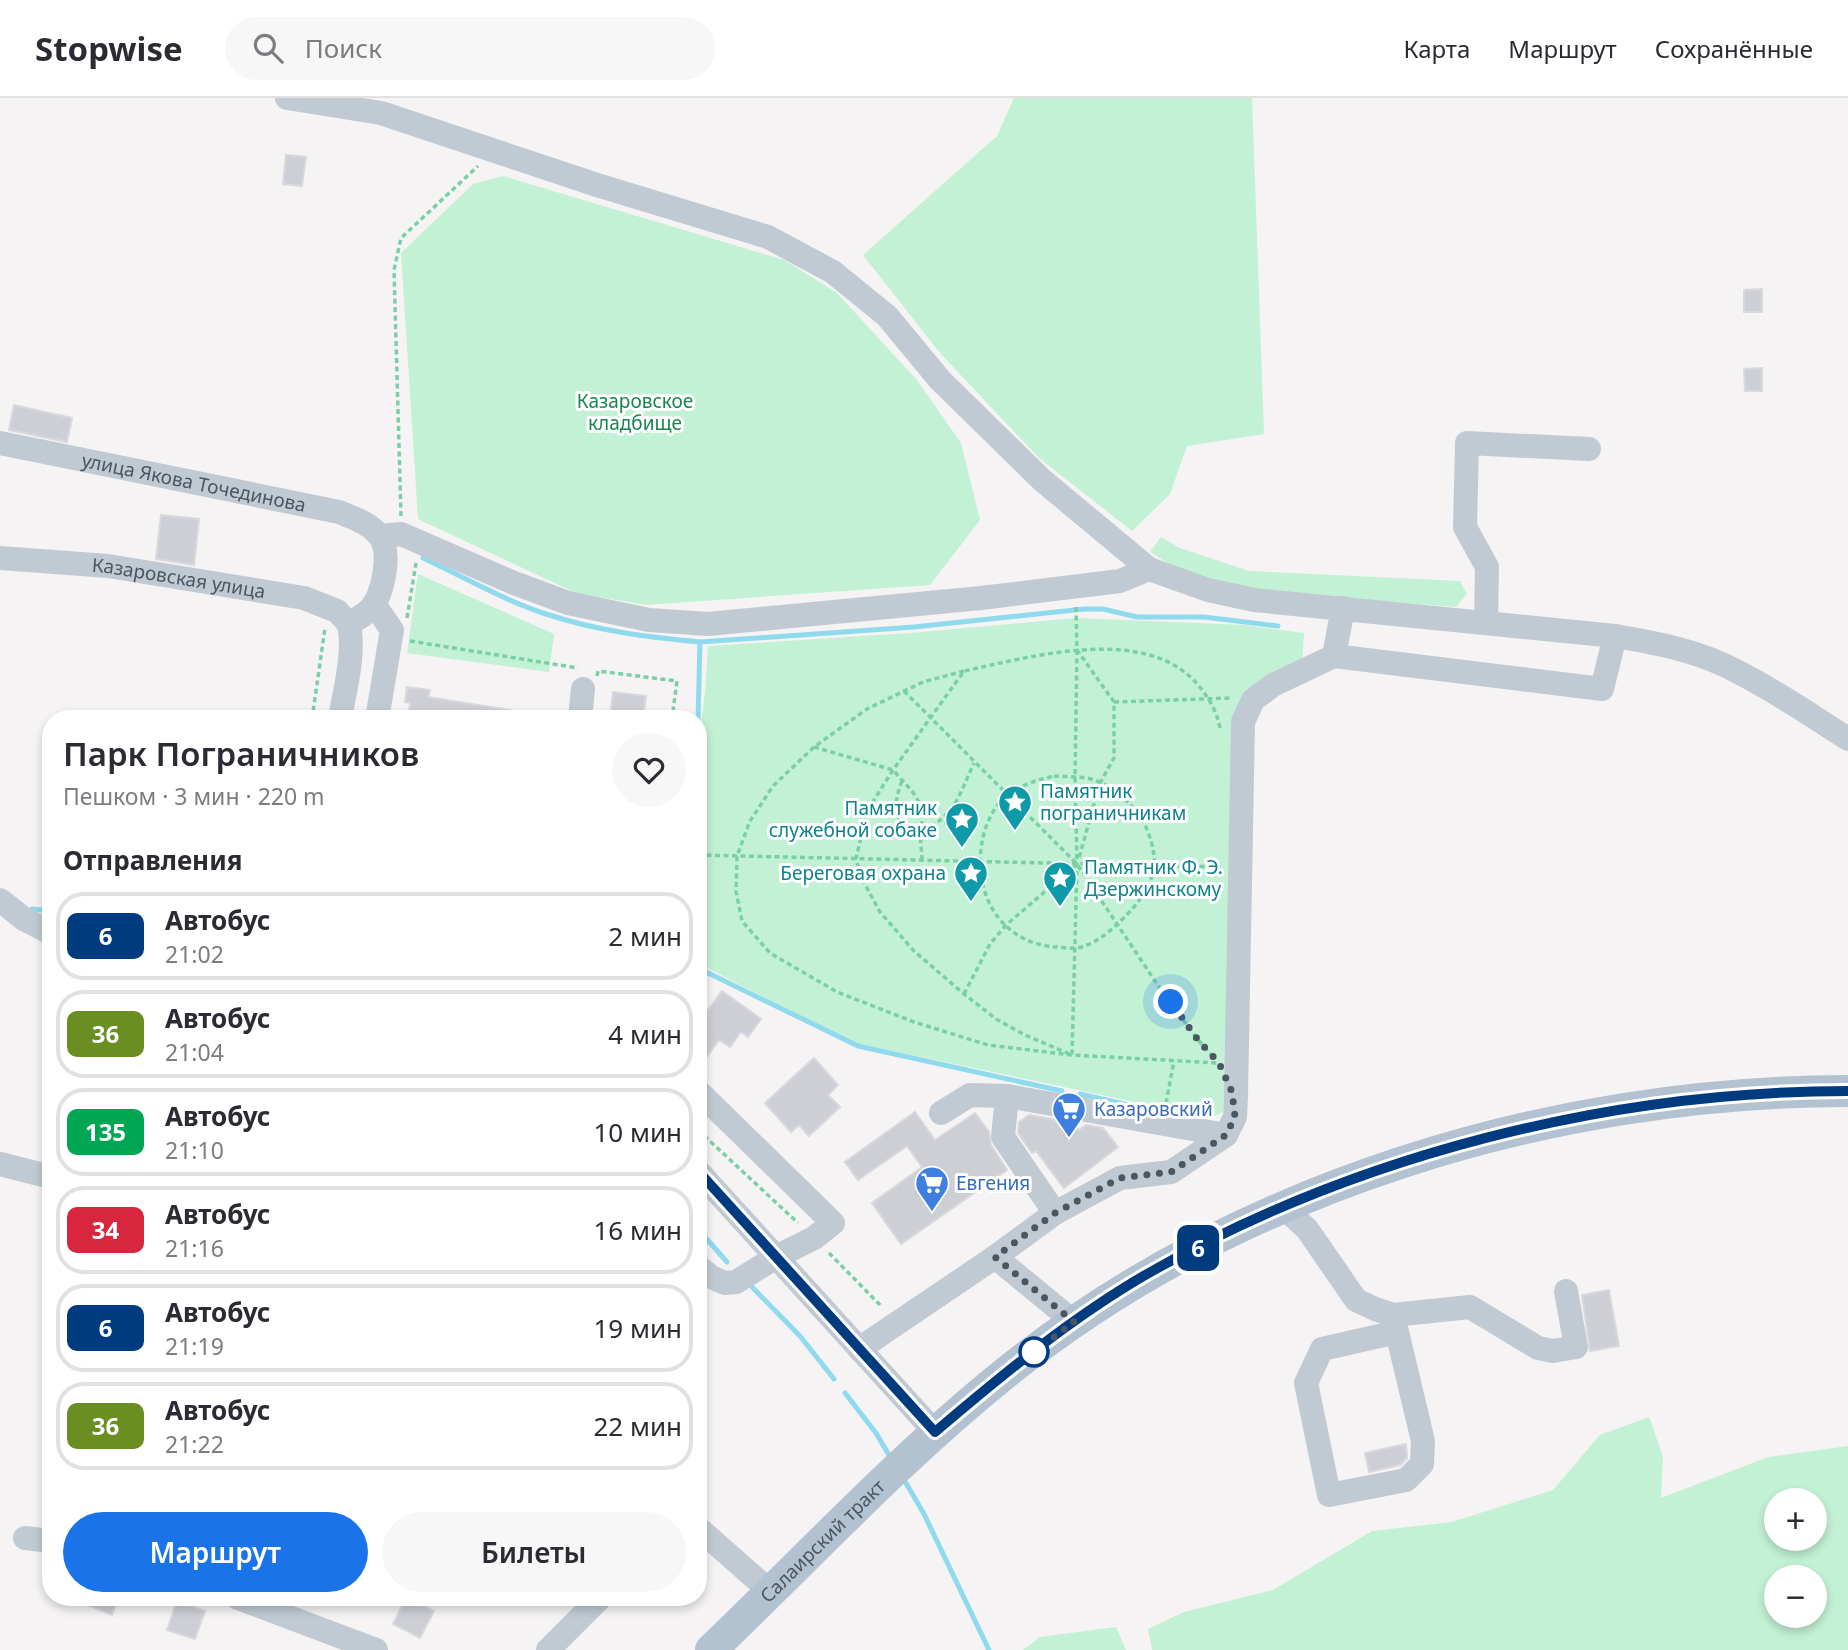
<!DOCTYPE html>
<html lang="ru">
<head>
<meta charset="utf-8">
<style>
	:root { --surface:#fff; --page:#f7f7f7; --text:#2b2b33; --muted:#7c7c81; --line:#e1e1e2; --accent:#1a73e8 }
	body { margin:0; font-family:"Noto Sans",sans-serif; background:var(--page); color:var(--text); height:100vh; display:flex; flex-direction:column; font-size:26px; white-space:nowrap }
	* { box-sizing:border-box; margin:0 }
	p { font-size:23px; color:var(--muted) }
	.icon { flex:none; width:38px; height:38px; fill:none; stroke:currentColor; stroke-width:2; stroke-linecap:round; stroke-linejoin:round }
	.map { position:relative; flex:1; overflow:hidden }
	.side { position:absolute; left:42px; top:612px; width:665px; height:896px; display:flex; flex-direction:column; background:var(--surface); border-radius:28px; box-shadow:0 4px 10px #0003 }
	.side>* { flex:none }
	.badge { padding:0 14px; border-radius:10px; font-size:24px; line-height:46px }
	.fabs { position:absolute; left:1764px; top:1390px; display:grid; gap:14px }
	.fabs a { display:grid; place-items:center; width:63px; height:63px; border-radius:50%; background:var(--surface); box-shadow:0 4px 10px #0003; font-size:35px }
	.you { position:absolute; width:35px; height:35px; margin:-18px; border:5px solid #fff; border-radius:50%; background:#1a73e8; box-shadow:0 0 0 10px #1a73e833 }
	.map>.badge { position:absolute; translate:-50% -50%; box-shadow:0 0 0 4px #fff }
	h2 { padding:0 21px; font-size:26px; line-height:63px }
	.round { display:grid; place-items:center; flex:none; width:74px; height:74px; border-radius:37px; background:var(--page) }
	.headline { display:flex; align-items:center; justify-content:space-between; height:119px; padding:0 21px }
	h1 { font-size:33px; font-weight:600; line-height:52px }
	.action { display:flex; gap:14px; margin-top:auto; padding:14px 21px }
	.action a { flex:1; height:80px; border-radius:42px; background:var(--accent); color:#fff; font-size:28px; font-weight:600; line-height:80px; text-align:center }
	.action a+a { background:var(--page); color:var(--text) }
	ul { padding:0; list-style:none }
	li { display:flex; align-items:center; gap:21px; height:88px; margin:0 14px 10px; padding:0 7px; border:4px solid var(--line); border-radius:28px }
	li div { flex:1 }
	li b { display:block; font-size:26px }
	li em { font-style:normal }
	li .badge { min-width:77px; font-weight:700; text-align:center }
	header { display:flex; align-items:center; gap:42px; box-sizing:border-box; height:98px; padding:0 35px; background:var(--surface); border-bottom:2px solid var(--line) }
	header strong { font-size:33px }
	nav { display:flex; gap:38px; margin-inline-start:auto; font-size:24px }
	.search { width:490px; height:63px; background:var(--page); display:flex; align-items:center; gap:18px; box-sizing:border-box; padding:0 24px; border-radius:38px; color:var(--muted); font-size:26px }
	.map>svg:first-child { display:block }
	.green { fill:#c3f1d5; fill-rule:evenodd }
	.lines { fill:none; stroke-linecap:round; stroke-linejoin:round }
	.stream { stroke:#90daee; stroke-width:5 }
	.building { fill:#cdcfd5; stroke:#d7d9de; stroke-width:2 }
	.path { stroke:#7ad0a6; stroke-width:3.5; stroke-dasharray:5 3.5; stroke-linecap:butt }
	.minor { stroke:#c1cad2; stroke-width:24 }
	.major { stroke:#b3c2d1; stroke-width:32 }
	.line-casing { stroke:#fff; stroke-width:16 }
	.line { stroke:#003b80; stroke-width:10 }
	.walk { stroke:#4a5661; stroke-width:7; stroke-dasharray:0 12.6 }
	.stop-dot { fill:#fff; stroke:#003b80; stroke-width:3.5 }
	.labels { text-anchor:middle; stroke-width:6; stroke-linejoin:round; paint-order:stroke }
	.park-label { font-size:19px; fill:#17864f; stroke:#fff }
	.street-label { font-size:19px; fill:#4a5661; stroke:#fff }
	.culture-label { font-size:19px; fill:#0d838f; stroke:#fff; text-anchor:start }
	.shop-label { font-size:19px; fill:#366cbe; stroke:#fff; text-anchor:start }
</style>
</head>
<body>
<header>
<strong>Stopwise</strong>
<div class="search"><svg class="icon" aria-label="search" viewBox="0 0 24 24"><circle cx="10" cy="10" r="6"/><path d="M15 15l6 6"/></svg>Поиск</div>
<nav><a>Карта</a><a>Маршрут</a><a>Сохранённые</a></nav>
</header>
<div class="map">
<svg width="1848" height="1552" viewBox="0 0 1848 1552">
	<rect width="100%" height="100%" fill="#f5f3f3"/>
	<g class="green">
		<path d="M1014 0H1252L1264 336 1187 348 1170 396 1132 433 1039 360 940 255 863 157 997 38Z"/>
		<path d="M503 78 784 162 837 195 917 282 961 345 980 422 930 487 646 507 576 495 418 421 401 155 473 86Z"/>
		<path d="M1161 439 1180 450 1249 473 1460 483 1467 496 1456 509 1242 492 1183 475 1150 454Z"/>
		<path d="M418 476 554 536 549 574 407 555Z"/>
		<path d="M1076 520 1244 527 1304 535 1301 585 1265 603 1253 619 1223 1014 1211 1020 850 944 698 865V651L705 594 708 548 911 535Z"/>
		<path d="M1649 1319 1663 1359 1661 1400 1768 1359 1848 1348V1552H1152L1148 1531 1184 1514 1273 1492 1372 1433 1452 1424 1553 1392 1600 1337ZM1776 1402H1815V1440H1776ZM1776 1479H1815V1517H1776Z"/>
		<path d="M1116 1529 1126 1552H1023L1040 1539Z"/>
	</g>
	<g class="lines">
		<g class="stream">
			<path d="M423 460C462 478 505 503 546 516 597 533 647 539 700 544"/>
			<path d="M698 622 700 544 914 529 1084 511H1103L1137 519H1204L1278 528"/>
			<path d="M32 811 51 813"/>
			<path d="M698 870 858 948 1062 993"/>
			<path d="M1080 996 1142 1010"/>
			<path d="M698 1131 727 1164"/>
			<path d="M751 1188 800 1238 834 1281"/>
			<path d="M845 1295 876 1335 889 1357"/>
			<path d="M906 1385 924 1416 989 1552"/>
		</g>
	</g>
	<g class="building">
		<path d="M286 57 306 59 302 88 283 86Z"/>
		<path d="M1762 191V214H1744V192Z"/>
		<path d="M1762 270V293H1745L1744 271Z"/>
		<path d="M14 307 72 320 67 344 9 332Z"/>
		<path d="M161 417 199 421 194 467 156 461Z"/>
		<path d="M407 589 430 592 428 599 516 613V621H408L410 605 405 604Z"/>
		<path d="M613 594 646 598 643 621H610Z"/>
		<path d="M722 893 761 921 748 939 741 934 730 949 719 942 698 971V926Z"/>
		<path d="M814 960 838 987 828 997 840 1009 809 1038 799 1027 791 1034 765 1005Z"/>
		<path d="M915 1014 935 1042 975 1015 989 1034 991 1047 1007 1072 901 1146 872 1105 922 1069 907 1048 858 1082 845 1064Z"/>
		<path d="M1029 1017 1074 1025 1079 1032 1086 1027 1103 1030 1118 1049 1064 1090 1036 1053 1032 1055 1018 1035 1019 1024Z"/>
		<path d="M1609 1192 1619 1248 1590 1253 1582 1197Z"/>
		<path d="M1406 1346 1407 1360 1400 1367 1369 1374 1365 1355Z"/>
		<path d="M70 1500H118L112 1517Z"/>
		<path d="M406 1500 434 1513 420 1540 393 1526Z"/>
		<path d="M177 1503 205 1513 195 1541 167 1532Z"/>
	</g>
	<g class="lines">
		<g class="path">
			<path d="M401 418 394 172 401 140 478 68"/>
			<path d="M1076 509 1077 552 1114 604V660L1100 685 1079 760"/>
			<path d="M407 520 416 465"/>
			<path d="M410 543 578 570"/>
			<path d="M1077 552 1075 679 1077 766 1072 957 1025 937 996 921 964 896 914 853 880 814 861 779 856 761 867 713 893 672 964 573C1031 559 1147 525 1199 588 1209 600 1217 614 1220 630"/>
			<path d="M964 573 923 584 867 611 814 649 773 688 750 723 737 758 736 793 742 823 770 855 837 894 914 924 988 947 1072 957 1218 965"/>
			<path d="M597 578 598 573 677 583 672 621"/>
			<path d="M904 593 1077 766 1157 886 1198 942 1215 961"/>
			<path d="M1114 604 1231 600"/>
			<path d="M312 621 325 530"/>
			<path d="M814 649 893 672 912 693 924 712 920 734 922 761"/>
			<path d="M1054 678C1066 679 1079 678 1091 681 1114 687 1140 712 1148 734 1160 765 1154 786 1132 811 1119 826 1096 848 1076 850 1069 851 1061 849 1055 849 996 844 970 789 984 735 988 721 997 704 1009 695 1023 686 1038 682 1054 678Z"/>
			<path d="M902 683C893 706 891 728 920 734 955 719 959 697 974 665"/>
			<path d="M698 757 1221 769"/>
			<path d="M964 896 990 846 1006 827 1076 767"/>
			<path d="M1166 1005 1174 963"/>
			<path d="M698 1032 798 1125"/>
			<path d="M829 1155 882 1209"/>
		</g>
		<g class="minor">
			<path d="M287 0 381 15 597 87 768 139 833 174 887 218 940 282 1042 382 1149 471 1208 492 1254 502 1615 538C1657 545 1700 553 1738 574 1776 593 1812 618 1848 641"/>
			<path id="s1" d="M0 345 339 414C353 420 367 424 378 436 392 451 384 488 375 505 369 515 358 520 349 526"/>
			<path d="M380 438 401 436 514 485 568 505 649 522 708 526 981 500 1120 483 1149 471"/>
			<path id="s2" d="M0 460 108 468 304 500 337 513 349 526"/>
			<path d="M374 506 392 532 377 621"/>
			<path d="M1486 525 1487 469 1465 429 1467 345 1589 351"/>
			<path d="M1334 558 1602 591 1615 538"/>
			<path d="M340 621C345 590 355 557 349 526"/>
			<path d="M580 621 583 591"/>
			<path d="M0 802 24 821 51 835"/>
			<path d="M698 993 833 1125 814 1140 778 1158 736 1184 725 1185 711 1179 698 1168"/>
			<path d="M1007 998 1003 1039 1055 1115"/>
			<path d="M941 1015 970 997 1007 998 1226 1037"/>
			<path d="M0 1066 51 1079"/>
			<path d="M698 1073 935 1334"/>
			<path d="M1283 1109 1307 1131 1356 1202 1375 1211 1393 1217 1470 1209 1538 1250 1553 1253 1576 1249 1566 1193"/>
			<path d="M995 1159 1074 1224"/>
			<path d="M1393 1217 1397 1234 1423 1343 1422 1366 1406 1382 1329 1397 1306 1285 1322 1251 1397 1234"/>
			<path d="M859 1251 995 1159 1055 1115 1120 1080 1171 1074 1226 1037 1235 1019 1236 998 1243 624 1253 602 1273 587 1334 558 1343 510"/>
			<path d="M698 1430 771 1494"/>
			<path d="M25 1440 51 1443"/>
			<path d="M238 1500 376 1552"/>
			<path d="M548 1552 600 1500"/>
		</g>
		<path class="major" id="s3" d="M711 1552C807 1460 899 1361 1003 1277 1235 1089 1552 993 1848 993"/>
	</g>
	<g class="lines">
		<g class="line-casing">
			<path id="line" d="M698 1073 935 1334C1002 1277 1071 1220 1147 1176 1355 1057 1609 993 1848 993"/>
		</g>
		<use href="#line" class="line"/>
		<path class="walk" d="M1034 1254 1074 1224 995 1159 1055 1115 1120 1080 1171 1074 1226 1037 1235 1019 1232 994 1219 965 1198 942 1171 904"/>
	</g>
	<defs>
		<g id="sight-pin" transform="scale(1.75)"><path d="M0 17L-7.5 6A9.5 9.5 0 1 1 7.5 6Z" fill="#0f9aa8" stroke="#fff"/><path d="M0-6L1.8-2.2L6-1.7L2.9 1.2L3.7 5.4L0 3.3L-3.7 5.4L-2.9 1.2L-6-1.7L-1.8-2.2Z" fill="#fff"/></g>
		<g id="supermarket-pin" transform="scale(1.75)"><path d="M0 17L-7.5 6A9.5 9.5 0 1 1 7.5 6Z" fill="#3f7fe0" stroke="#fff"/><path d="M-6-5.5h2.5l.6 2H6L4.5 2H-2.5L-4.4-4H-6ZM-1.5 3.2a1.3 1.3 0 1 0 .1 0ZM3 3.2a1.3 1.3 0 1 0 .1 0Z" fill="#fff"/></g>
	</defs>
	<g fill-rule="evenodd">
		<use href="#sight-pin" x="1015" y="704"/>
		<use href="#sight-pin" x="962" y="721"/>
		<use href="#sight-pin" x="971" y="775"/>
		<use href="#sight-pin" x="1060" y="780"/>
		<use href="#supermarket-pin" x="1069" y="1011"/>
		<use href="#supermarket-pin" x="932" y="1085"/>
	</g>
	<circle class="stop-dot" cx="1034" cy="1254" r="14"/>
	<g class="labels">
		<g class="park-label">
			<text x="635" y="310">Казаровское<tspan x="635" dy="22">кладбище</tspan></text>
		</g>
		<g class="street-label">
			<text dy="7" stroke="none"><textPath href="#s1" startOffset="198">улица Якова Точединова</textPath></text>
			<text dy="7" stroke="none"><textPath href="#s2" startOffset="180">Казаровская улица</textPath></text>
			<text dy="7" stroke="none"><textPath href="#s3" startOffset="156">Салаирский тракт</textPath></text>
		</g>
		<g class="culture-label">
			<text x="1040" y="700">Памятник<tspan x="1040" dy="22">пограничникам</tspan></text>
			<text x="937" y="717" text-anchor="end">Памятник<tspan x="937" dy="22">служебной собаке</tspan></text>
			<text x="1084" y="776">Памятник Ф. Э.<tspan x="1084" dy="22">Дзержинскому</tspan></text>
			<text x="946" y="782" text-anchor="end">Береговая охрана</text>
		</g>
		<g class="shop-label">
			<text x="1094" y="1018">Казаровский</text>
			<text x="956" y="1092">Евгения</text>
		</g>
	</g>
</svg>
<div class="fabs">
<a>+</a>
<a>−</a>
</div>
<div class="you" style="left:1171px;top:904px"></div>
<b class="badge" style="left:1198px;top:1150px;background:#003b80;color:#fff">6</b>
<section class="side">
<div class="headline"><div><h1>Парк Пограничников</h1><p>Пешком · 3 мин · 220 m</p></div><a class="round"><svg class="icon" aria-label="heart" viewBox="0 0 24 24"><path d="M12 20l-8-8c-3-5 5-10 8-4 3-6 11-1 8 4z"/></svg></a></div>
<h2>Отправления</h2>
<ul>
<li><span class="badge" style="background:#003b80;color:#fff">6</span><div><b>Автобус</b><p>21:02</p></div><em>2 мин</em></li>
<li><span class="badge" style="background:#6b8e23;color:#fff">36</span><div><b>Автобус</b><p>21:04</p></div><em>4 мин</em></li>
<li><span class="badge" style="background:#00a651;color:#fff">135</span><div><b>Автобус</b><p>21:10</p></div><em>10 мин</em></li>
<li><span class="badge" style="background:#d7263d;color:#fff">34</span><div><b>Автобус</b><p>21:16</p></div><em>16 мин</em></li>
<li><span class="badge" style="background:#003b80;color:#fff">6</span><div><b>Автобус</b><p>21:19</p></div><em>19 мин</em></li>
<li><span class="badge" style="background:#6b8e23;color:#fff">36</span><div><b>Автобус</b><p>21:22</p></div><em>22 мин</em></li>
</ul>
<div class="action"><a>Маршрут</a><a>Билеты</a></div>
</section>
</div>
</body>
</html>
